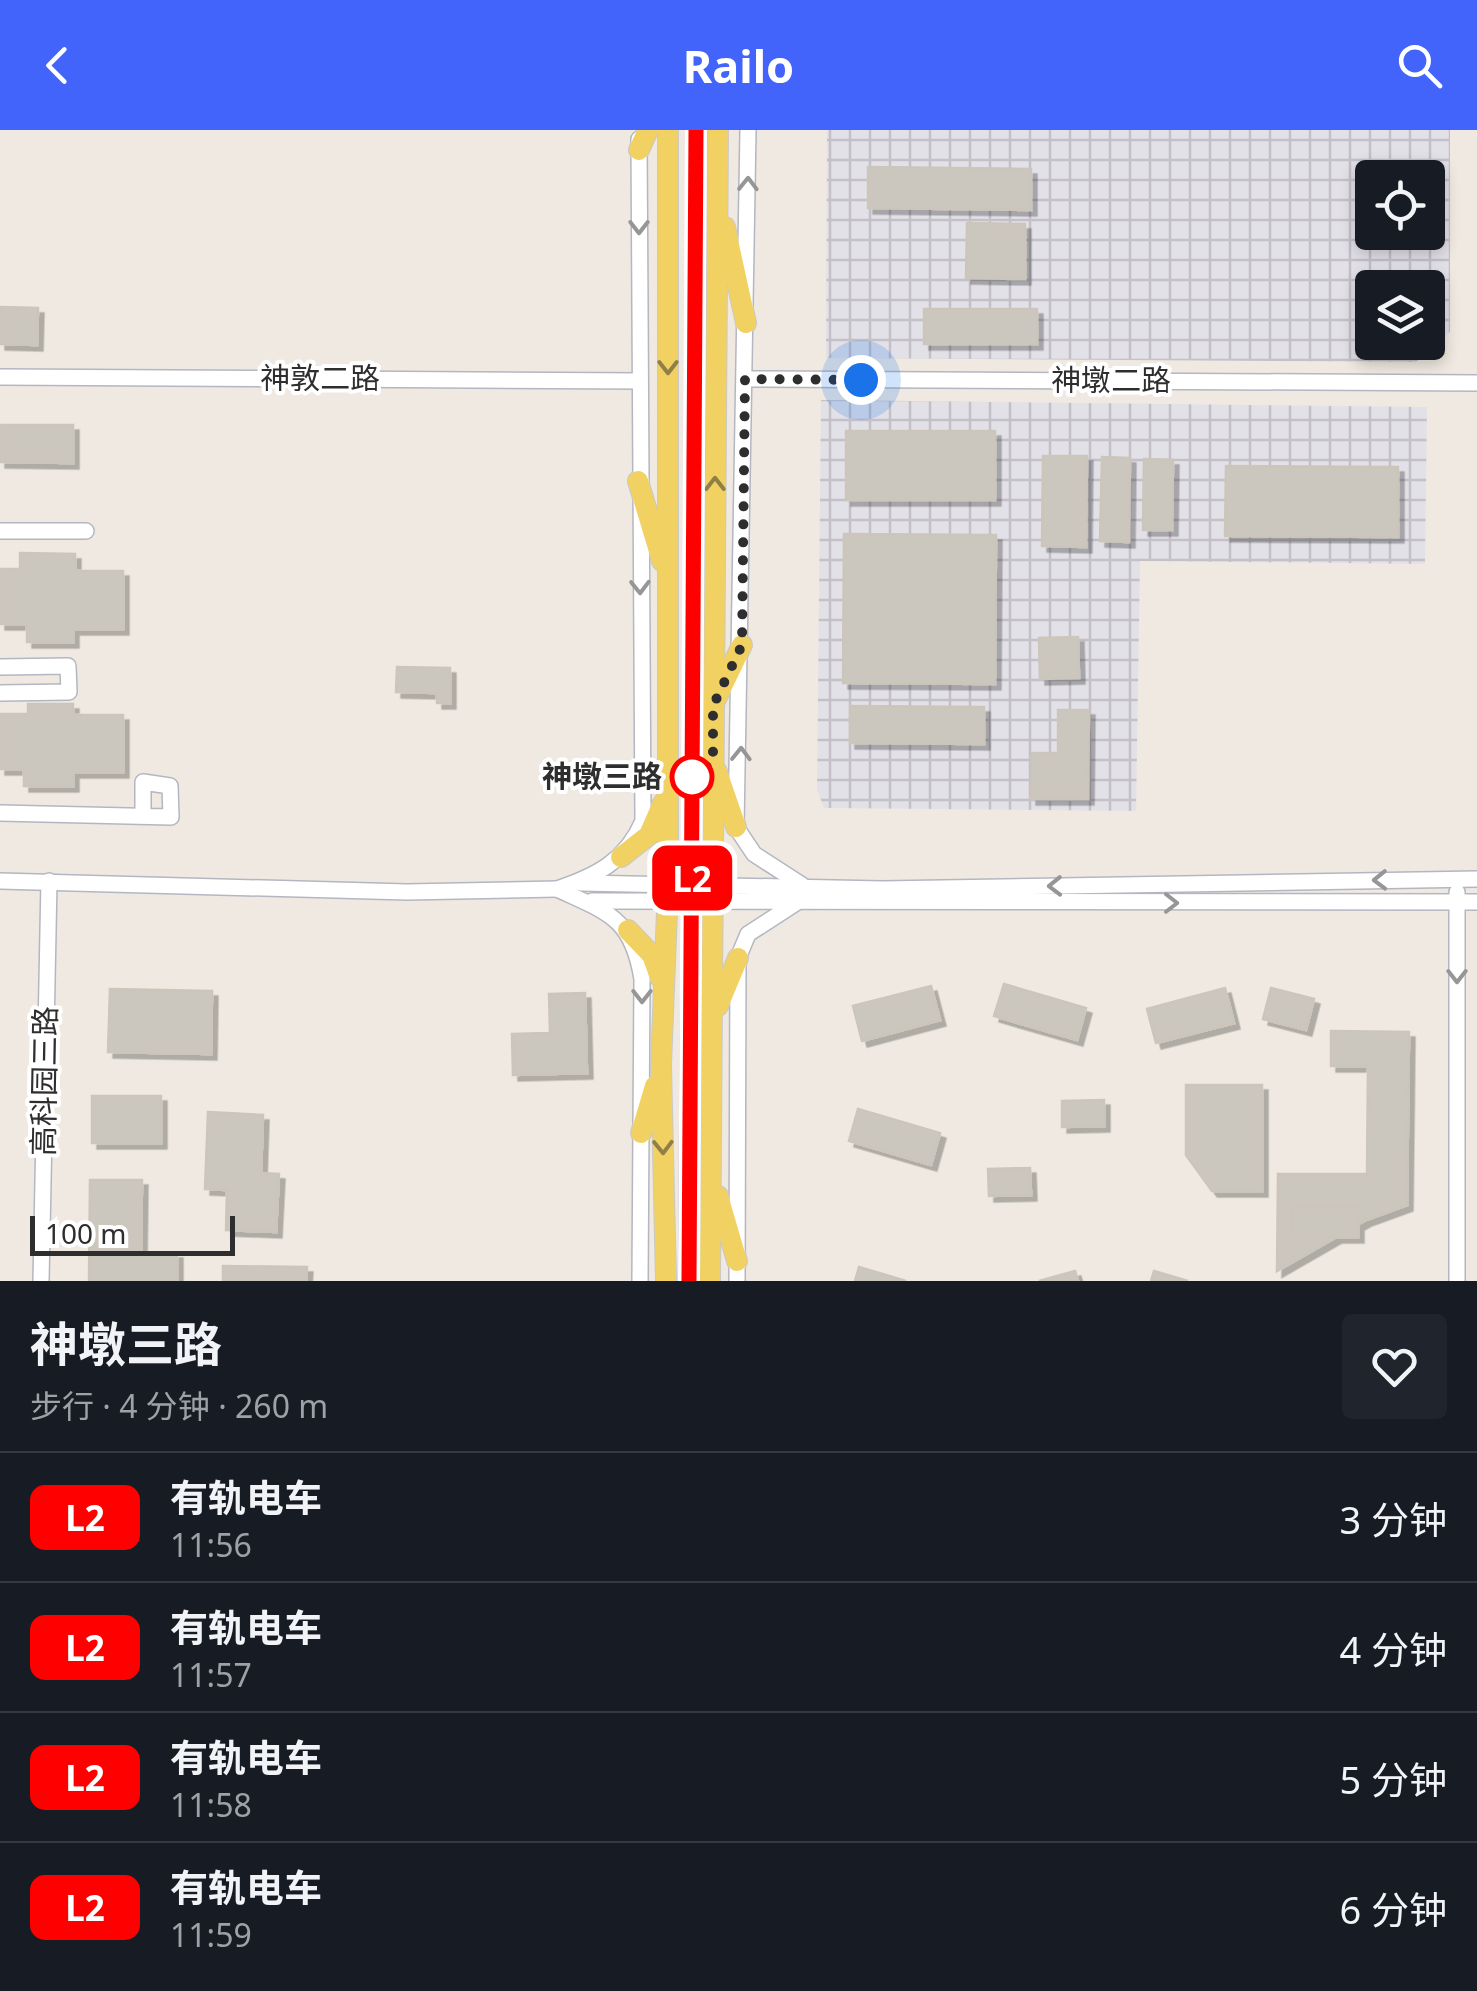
<!DOCTYPE html>
<html lang="zh">
<head>
<meta charset="utf-8">
<style>
	:root { --surface:#171b24; --page:#20242c; --text:#f1f3f6; --muted:#9ea1a6; --line:#363941; --accent:#4264fb }
	body { margin:0; font-family:"Noto Sans","Noto Sans SC",sans-serif; background:var(--page); color:var(--text); height:100vh; display:flex; flex-direction:column; font-size:38px; white-space:nowrap }
	* { box-sizing:border-box; margin:0 }
	p { font-size:32px; color:var(--muted) }
	.icon { flex:none; width:55px; height:55px; fill:none; stroke:currentColor; stroke-width:2; stroke-linecap:round; stroke-linejoin:round }
	.map { position:relative; height:1151px; overflow:hidden }
	.drawer { display:flex; flex-direction:column; background:var(--surface); flex:1 }
	.drawer>* { flex:none }
	.badge { padding:0 20px; border-radius:15px; font-size:35px; line-height:65px }
	.tools { position:absolute; left:1355px; top:30px; display:grid; gap:20px }
	.tools a { display:grid; place-items:center; width:90px; height:90px; border-radius:10px; background:var(--surface); box-shadow:0 5px 15px #0003; font-size:50px }
	.scale { position:absolute; left:30px; bottom:25px; width:205px; box-sizing:border-box; padding-left:10px; border:5px solid #2e2e2e; border-top:0; font-size:28px; line-height:35px; white-space:nowrap; color:#2e2e2e; -webkit-text-stroke:8px #fff; paint-order:stroke }
	.you { position:absolute; width:50px; height:50px; margin:-25px; border:8px solid #fff; border-radius:50%; background:#1a73e8; box-shadow:0 0 0 15px #1a73e833 }
	.map>.badge { position:absolute; translate:-50% -50%; box-shadow:0 0 0 5px #fff }
	.round { display:grid; place-items:center; flex:none; width:105px; height:105px; border-radius:10px; background:var(--page) }
	.summary { display:flex; align-items:center; justify-content:space-between; height:170px; padding:0 30px }
	h1 { font-size:48px; font-weight:700; line-height:75px }
	ul { padding:0; list-style:none }
	li { display:flex; align-items:center; gap:30px; height:130px; padding:0 30px; border-top:2px solid var(--line) }
	li div { flex:1 }
	li b { display:block; font-size:38px }
	li em { font-style:normal }
	li .badge { min-width:110px; font-weight:700; text-align:center }
	header { display:flex; justify-content:space-between; align-items:center; height:130px; padding:0 30px; background:var(--accent); color:#fff; font-size:45px; font-weight:700 }
	.map>svg:first-child { display:block }
	.industrial { fill:url(#industrial-grid); fill-rule:evenodd }
	.building { fill:#cbc7bf; stroke:#cbc5ba; stroke-width:2.5; filter:url(#shadow) }
	.lines { fill:none; stroke-linecap:round; stroke-linejoin:round }
	.minor-casing { stroke:#b4b7c1; stroke-width:18 }
	.major-casing { stroke:#c9c9c9; stroke-width:22 }
	.minor { stroke:#fff; stroke-width:15 }
	.major { stroke:#f2d163; stroke-width:20 }
	.tram { stroke:#a3a6b8; stroke-width:2.5 }
	.oneway { stroke:#969696 }
	.oneway2 { stroke:#908048 }
	.line-casing { stroke:#fff; stroke-width:22 }
	.line { stroke:#f00; stroke-width:15 }
	.walk { stroke:#2e2e2e; stroke-width:10; stroke-dasharray:0 18 }
	.stop-dot { fill:#fff; stroke:#f00; stroke-width:5 }
	.labels { text-anchor:middle; stroke-width:8; stroke-linejoin:round; paint-order:stroke }
	.street-label { font-size:30px; fill:#2e2e2e; stroke:#fff }
	.stop-label { font-size:30px; font-weight:bold; fill:#2e2e2e; stroke:#fff; text-anchor:end }
</style>
</head>
<body>
<header><svg class="icon" aria-label="back" viewBox="0 0 24 24"><path d="M15 5l-7 7 7 7"/></svg>Railo<svg class="icon" aria-label="search" viewBox="0 0 24 24"><circle cx="10" cy="10" r="6"/><path d="M15 15l6 6"/></svg></header>
<div class="map">
<svg width="1477" height="1151" viewBox="0 0 1477 1151">
	<defs>
		<pattern id="industrial-grid" width="8" height="8" patternUnits="userSpaceOnUse" patternTransform="scale(2.5)"><rect width="8" height="8" fill="#e3e1e8"/><path d="M0 4h8M4 0v8" fill="none" stroke="#c3c1c7"/></pattern>
		<filter id="shadow"><feDropShadow dx="5.5" dy="5.5" stdDeviation="0" flood-color="#0004"/></filter>
	</defs>
	<rect width="100%" height="100%" fill="#efe9e1"/>
	<g class="industrial">
		<path d="M827 0H1450V202L1416 232 826 228ZM1372 48H1428V102H1372ZM1372 158H1428V212H1372Z"/>
		<path d="M821 270 1427 277 1425 434 1140 431 1136 681 824 678 817 659Z"/>
	</g>
	<g class="building">
		<path d="M868 37 1031 39V80L868 78Z"/>
		<path d="M967 93 1025 94V149L966 148Z"/>
		<path d="M0 177 38 178 37 215 0 214Z"/>
		<rect x="924" y="179" width="113" height="35"/>
		<path d="M0 295H73V333L0 332Z"/>
		<rect x="846" y="301" width="149" height="69"/>
		<path d="M1043 326H1087L1086 417 1042 416Z"/>
		<path d="M1102 327 1130 328 1129 412 1100 411Z"/>
		<path d="M1144 329 1173 330 1172 400H1143Z"/>
		<path d="M1226 336 1398 337V407L1225 406Z"/>
		<path d="M844 404 996 405 995 554 843 553Z"/>
		<path d="M20 423 75 424V441H123V499H73V512H27V494H0V439H20Z"/>
		<path d="M1078 507 1079 548 1040 549 1039 508Z"/>
		<path d="M397 537 450 538V573H437V563L396 562Z"/>
		<path d="M28 574H73V585H123V642H73V656H24V639H0V584H28Z"/>
		<path d="M850 576 984 577V614L850 613Z"/>
		<path d="M1058 580H1089L1088 669H1031L1032 623H1058Z"/>
		<path d="M1004 854 1086 878 1077 910 994 886Z"/>
		<path d="M931 856 940 890 862 911 853 876Z"/>
		<path d="M1225 858 1234 893 1156 913 1147 879Z"/>
		<path d="M1271 858 1314 869 1306 900 1263 889Z"/>
		<path d="M110 859 212 861 211 924 108 922Z"/>
		<path d="M585 863 587 943 513 945 512 904 550 903 549 864Z"/>
		<path d="M1331 901 1409 902 1407 1075 1366 1090 1277 1141 1278 1044H1367L1368 936H1331Z"/>
		<path d="M1186 955H1262V1061H1212L1186 1025Z"/>
		<rect x="92" y="966" width="69" height="47"/>
		<path d="M1104 970V996L1062 997V971Z"/>
		<path d="M858 979 940 1003 931 1035 849 1011Z"/>
		<path d="M208 982 263 985 261 1043 279 1044 276 1102 226 1100 227 1060 205 1059Z"/>
		<path d="M1030 1038 1031 1065 989 1066 988 1039Z"/>
		<path d="M90 1050H142L141 1123H177V1151H89Z"/>
		<path d="M1292 1076 1358 1077V1107H1292Z"/>
		<path d="M223 1136 307 1137 306 1151H223Z"/>
		<path d="M859 1137 906 1151H855Z"/>
		<path d="M1075 1141 1078 1151H1039Z"/>
		<path d="M1154 1141 1188 1151H1151Z"/>
	</g>
	<g class="lines">
		<g class="minor-casing">
			<g id="minor">
				<path d="M748 0 736 697 754 724 802 755"/>
				<path d="M639 9 643 691C626 731 596 746 557 759 609 783 632 788 642 849L640 1151"/>
				<path d="M0 247 640 251"/>
				<path d="M745 249 1477 253"/>
				<path d="M0 401H86"/>
				<path d="M0 537 68 536 69 562 0 563"/>
				<path d="M0 683 171 687 170 656 143 652V686"/>
				<path d="M0 751 407 762 557 759"/>
				<path d="M581 753 882 759 1477 749"/>
				<path d="M1457 762V1151"/>
				<path d="M592 771 1477 772"/>
				<path d="M41 1151 49 751"/>
				<path d="M737 1151 738 828 748 804 796 773"/>
			</g>
		</g>
		<g class="major-casing">
			<g id="major">
				<path d="M639 20 648 0"/>
				<path d="M725 97 746 193"/>
				<path d="M638 351 662 431"/>
				<path d="M716 569 742 515"/>
				<path d="M717 642 736 697"/>
				<path d="M621 727 649 705 663 673"/>
				<path d="M628 800 652 825 660 847"/>
				<path d="M718 876 738 828"/>
				<path d="M641 1003 655 956"/>
				<path d="M718 1066 737 1131"/>
				<path d="M666 1151 661 935 668 756V0"/>
				<path d="M710 1151 718 0"/>
			</g>
		</g>
		<use href="#minor" class="minor"/>
		<use href="#major" class="major"/>
		<path class="tram" d="M679 1151 688 0"/>
	</g>
	<defs><path id="oneway-chevron" d="M-2-3.5L2.5 0L-2 3.5" fill="none" stroke-width="1.6" stroke-linecap="round" stroke-linejoin="round" transform="scale(2.5)"/></defs>
	<g class="oneway">
		<use href="#oneway-chevron" transform="translate(748 54) rotate(-89)"/>
		<use href="#oneway-chevron" transform="translate(639 97) rotate(90)"/>
		<use href="#oneway-chevron" transform="translate(640 457) rotate(89)"/>
		<use href="#oneway-chevron" transform="translate(741 624) rotate(-89)"/>
		<use href="#oneway-chevron" transform="translate(1380 750) rotate(179)"/>
		<use href="#oneway-chevron" transform="translate(1055 756) rotate(179)"/>
		<use href="#oneway-chevron" transform="translate(1171 773)"/>
		<use href="#oneway-chevron" transform="translate(1457 846) rotate(90)"/>
		<use href="#oneway-chevron" transform="translate(642 866) rotate(90)"/>
	</g>
	<g class="oneway2">
		<use href="#oneway-chevron" transform="translate(668 237) rotate(90)"/>
		<use href="#oneway-chevron" transform="translate(715 354) rotate(-90)"/>
		<use href="#oneway-chevron" transform="translate(663 1017) rotate(89)"/>
	</g>
	<g class="lines">
		<g class="line-casing">
			<path id="line" d="M689 1151 696 0"/>
		</g>
		<use href="#line" class="line"/>
		<path class="walk" d="M692 647 713 632V576L742 515 745 249 861 250"/>
	</g>
	<circle class="stop-dot" cx="692" cy="647" r="20"/>
	<g class="labels">
		<g class="street-label">
			<text x="320" y="259">神敦二路</text>
			<text x="1111" y="261">神墩二路</text>
			<text transform="translate(45 951) rotate(-89)" y="10">高科园三路</text>
		</g>
		<g class="stop-label">
			<text x="662" y="657">神墩三路</text>
		</g>
	</g>
</svg>
<div class="tools">
<a><svg class="icon" aria-label="locate" viewBox="0 0 24 24"><circle cx="12" cy="12" r="6"/><path d="M12 2v4M12 18v4M2 12h4M18 12h4"/></svg></a>
<a><svg class="icon" aria-label="layers" viewBox="0 0 24 24"><path d="M12 4l9 5-9 5-9-5zM3 14l9 5 9-5"/></svg></a>
</div>
<div class="scale">100 m</div>
<div class="you" style="left:861px;top:250px"></div>
<b class="badge" style="left:692px;top:748px;background:#f00;color:#fff">L2</b>
</div>
<section class="drawer">
<div class="summary"><div><h1>神墩三路</h1><p>步行 · 4 分钟 · 260 m</p></div><a class="round"><svg class="icon" aria-label="heart" viewBox="0 0 24 24"><path d="M12 20l-8-8c-3-5 5-10 8-4 3-6 11-1 8 4z"/></svg></a></div>
<ul>
<li><span class="badge" style="background:#f00;color:#fff">L2</span><div><b>有轨电车</b><p>11:56</p></div><em>3 分钟</em></li>
<li><span class="badge" style="background:#f00;color:#fff">L2</span><div><b>有轨电车</b><p>11:57</p></div><em>4 分钟</em></li>
<li><span class="badge" style="background:#f00;color:#fff">L2</span><div><b>有轨电车</b><p>11:58</p></div><em>5 分钟</em></li>
<li><span class="badge" style="background:#f00;color:#fff">L2</span><div><b>有轨电车</b><p>11:59</p></div><em>6 分钟</em></li>
</ul>
</section>
</body>
</html>
